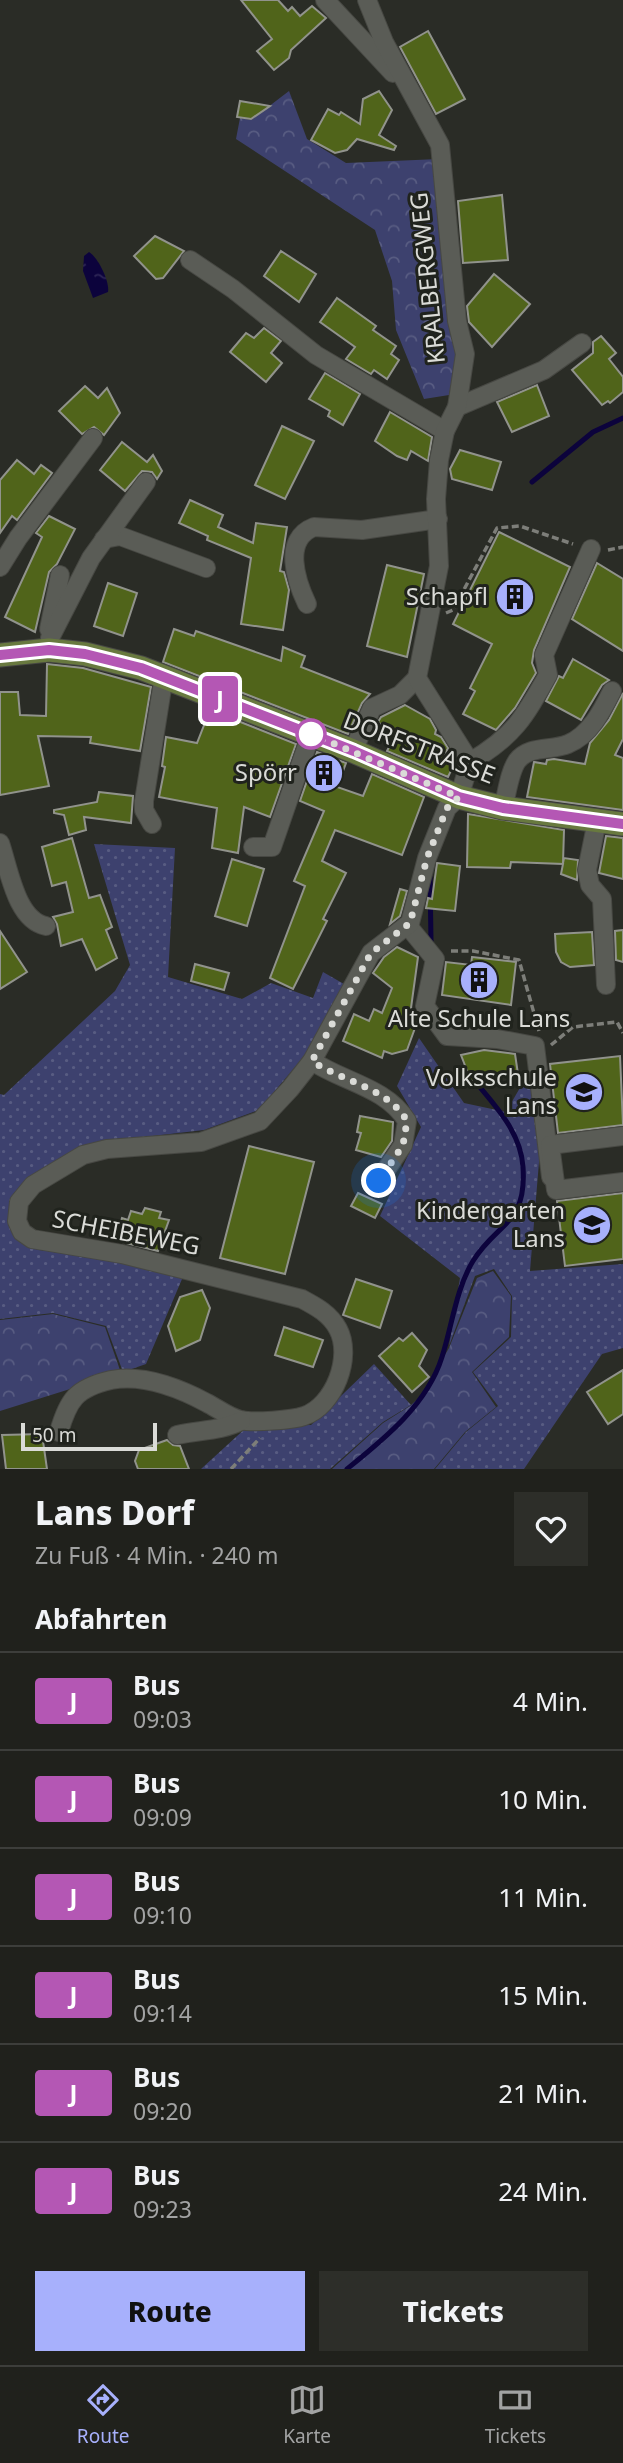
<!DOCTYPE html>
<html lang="de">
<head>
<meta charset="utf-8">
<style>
	:root { --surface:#20211c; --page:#2d2e29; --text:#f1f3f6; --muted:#a2a3a3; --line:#3d3e3b; --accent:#a7b0fc }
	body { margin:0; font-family:"Noto Sans",sans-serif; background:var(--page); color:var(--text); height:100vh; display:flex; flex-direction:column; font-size:26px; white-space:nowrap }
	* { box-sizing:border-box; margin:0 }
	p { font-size:23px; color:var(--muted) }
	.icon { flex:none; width:38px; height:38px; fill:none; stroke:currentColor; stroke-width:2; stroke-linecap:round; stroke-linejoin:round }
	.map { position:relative; height:1469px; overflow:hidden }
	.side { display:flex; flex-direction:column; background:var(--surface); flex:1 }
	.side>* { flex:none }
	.badge { padding:0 14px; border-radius:5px; font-size:24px; line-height:46px }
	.scale { position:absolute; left:21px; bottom:18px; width:136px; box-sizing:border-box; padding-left:7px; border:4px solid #dadbd7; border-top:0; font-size:19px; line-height:24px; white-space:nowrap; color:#dadbd7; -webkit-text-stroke:5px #20231d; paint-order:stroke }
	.you { position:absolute; width:35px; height:35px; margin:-18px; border:5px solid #fff; border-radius:50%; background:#1a73e8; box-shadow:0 0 0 10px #1a73e833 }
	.map>.badge { position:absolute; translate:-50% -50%; box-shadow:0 0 0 4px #fff }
	h2 { padding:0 35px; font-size:26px; line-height:63px }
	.round { display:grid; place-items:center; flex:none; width:74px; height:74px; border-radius:0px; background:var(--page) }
	.headline { display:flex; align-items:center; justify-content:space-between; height:119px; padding:0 35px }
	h1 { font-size:33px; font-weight:800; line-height:52px }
	.action { display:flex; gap:14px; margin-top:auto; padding:14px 35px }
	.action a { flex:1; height:80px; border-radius:0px; background:var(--accent); color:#111; font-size:28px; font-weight:800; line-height:80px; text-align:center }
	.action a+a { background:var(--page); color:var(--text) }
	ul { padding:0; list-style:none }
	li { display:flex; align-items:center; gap:21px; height:98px; padding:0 35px; border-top:2px solid var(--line) }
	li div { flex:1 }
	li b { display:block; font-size:26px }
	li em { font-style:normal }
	li .badge { min-width:77px; font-weight:700; text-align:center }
	.tab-bar { display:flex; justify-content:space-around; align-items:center; height:98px; border-top:2px solid var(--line); background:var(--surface); font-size:19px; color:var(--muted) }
	.tab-bar a { display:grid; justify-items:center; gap:4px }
	.tab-bar .selected { color:var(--accent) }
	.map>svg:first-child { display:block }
	.green { fill:url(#green-dots) }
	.forest { fill:url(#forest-crowns) }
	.water { fill:url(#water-ripples) }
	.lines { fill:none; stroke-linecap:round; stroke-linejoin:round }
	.stream { stroke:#0c033c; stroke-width:5 }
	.building { fill:#50641a; stroke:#91938c; stroke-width:2 }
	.minor-casing { stroke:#474843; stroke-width:20 }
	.major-casing { stroke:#474843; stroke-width:25 }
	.path { stroke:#7d7e79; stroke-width:3.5; stroke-dasharray:7 3.5; stroke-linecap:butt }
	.minor { stroke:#5a5c56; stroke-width:18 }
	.major { stroke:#68793f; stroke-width:23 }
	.line-casing { stroke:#fff; stroke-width:16 }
	.line { stroke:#b457b4; stroke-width:10 }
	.walk { stroke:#dadbd7; stroke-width:7; stroke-dasharray:0 12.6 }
	.stop-dot { fill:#fff; stroke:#b457b4; stroke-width:3.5 }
	.labels { text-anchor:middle; stroke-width:6; stroke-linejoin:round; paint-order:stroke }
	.street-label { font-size:24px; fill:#dadbd7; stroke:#20231d }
	.poi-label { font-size:24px; fill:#dadbd7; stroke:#20231d; text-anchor:end }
</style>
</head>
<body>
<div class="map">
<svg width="623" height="1469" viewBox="0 0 623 1469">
	<defs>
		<pattern id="green-dots" width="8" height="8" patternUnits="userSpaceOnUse" patternTransform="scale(1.75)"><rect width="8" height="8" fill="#3d416e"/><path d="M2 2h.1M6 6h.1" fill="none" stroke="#585c82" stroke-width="1.8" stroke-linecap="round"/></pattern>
		<pattern id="forest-crowns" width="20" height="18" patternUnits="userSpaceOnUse" patternTransform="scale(1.75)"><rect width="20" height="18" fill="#3d416e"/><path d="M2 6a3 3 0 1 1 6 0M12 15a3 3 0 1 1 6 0" fill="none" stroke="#585c82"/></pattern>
		<pattern id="water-ripples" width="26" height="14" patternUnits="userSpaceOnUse" patternTransform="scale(1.75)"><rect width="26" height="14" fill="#0c033c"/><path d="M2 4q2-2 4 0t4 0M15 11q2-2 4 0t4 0" fill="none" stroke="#2f2757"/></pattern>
	</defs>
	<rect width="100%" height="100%" fill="#2a2c26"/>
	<g class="green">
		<path d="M94 844 175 848 168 977 242 999 271 983 313 998 323 972 344 984 305 1055 259 1110 204 1130 101 1142 46 1170 10 1202 15 1232 39 1250 96 1255 185 1272 146 1364 123 1372 106 1326 53 1313 0 1319V1094L4 1095 115 991 130 965Z"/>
		<path d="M419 1038 464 1103 506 1112 543 1048 539 1162 530 1271 623 1264V1348L602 1354 524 1469H435L466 1432 498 1406 473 1372 511 1337 512 1296 494 1269 475 1276 449 1346 460 1278 380 1216 421 1127 397 1086Z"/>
		<path d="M374 1364 411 1405 383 1422 330 1469H201L248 1426 311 1425Z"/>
	</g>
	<g class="forest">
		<path d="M289 91 307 139 346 163 439 159 458 349 449 395 424 399 396 330 392 281 375 230 236 139 240 118 251 120Z"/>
		<path d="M493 1271 511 1296 509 1337 472 1372 496 1407 465 1432 434 1469H332L383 1423 410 1406 421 1396 449 1348 477 1278Z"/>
		<path d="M53 1314 105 1327 121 1373 0 1411V1320Z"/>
	</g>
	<path class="water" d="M89 252C98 257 110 282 108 292L93 298 83 271 84 256Z"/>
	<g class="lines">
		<g class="stream">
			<path d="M532 482 593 432 623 418"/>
			<path d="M430 877 431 941"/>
			<path d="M347 1469C384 1439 427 1405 442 1357 452 1326 456 1289 473 1261 497 1222 527 1225 523 1167 521 1134 498 1109 478 1085"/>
		</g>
	</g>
	<g class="building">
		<path d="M241 0H278L288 11 292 7 300 16 312 6 326 18 291 50 289 58 274 70 257 51 272 39Z"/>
		<path d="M428 31 465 99 436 114 400 47Z"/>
		<path d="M379 91 392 110 379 135 396 146 394 150 357 139 347 150 335 153 311 140 328 109 339 115 341 112 360 124 363 99Z"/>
		<path d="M240 101 270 106 251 119 237 117Z"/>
		<path d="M502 195 508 260 463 263 458 201Z"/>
		<path d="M155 236 184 251 163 278 156 279 134 256Z"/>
		<path d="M281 251 316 274 299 302 264 276Z"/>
		<path d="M494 274 530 304 492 347 469 322 467 306Z"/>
		<path d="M337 298 376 326 373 330 396 346 391 354 399 360 387 379 374 370 371 374 346 359 355 347 320 322Z"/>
		<path d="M264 328 281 341 271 353 282 363 266 382 230 352 246 333 254 338Z"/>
		<path d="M601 336 616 353 609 359 623 377V392L610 403 608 401 602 405 572 370 593 353V342Z"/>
		<path d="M325 373 360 394 343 425 328 416 330 411 309 399Z"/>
		<path d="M537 385 549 416 512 432 497 402Z"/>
		<path d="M85 386 98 398 107 388 120 413 104 435 94 427 82 434 59 411Z"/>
		<path d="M390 412 432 437 428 461 411 451 407 460 397 456 375 441Z"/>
		<path d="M282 426 314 441 285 499 255 485Z"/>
		<path d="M122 442 147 462 153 455 162 471 157 479 152 472 142 471 125 491 100 470Z"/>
		<path d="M460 450 501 462 492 490 452 479 450 469Z"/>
		<path d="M17 460 34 474 41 465 52 473 17 520 12 516 0 533V480Z"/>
		<path d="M190 500 223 515 218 527 253 543 256 523 287 527 280 571 284 572 289 590 283 630 241 624 251 558 207 540 208 536 179 523Z"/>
		<path d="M49 516 75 529 57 564 49 572 35 632 5 617 42 537 36 533Z"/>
		<path d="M499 532 570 567 534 650 532 663 536 673 515 708 496 730 463 714 475 691 470 688 492 644 453 624Z"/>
		<path d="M597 563 623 579V651L572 619Z"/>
		<path d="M387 565 424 574 407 657 367 646Z"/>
		<path d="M108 583 137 593 123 636 94 626Z"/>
		<path d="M174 629 194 636 196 631 281 661 283 647 305 656 301 667 370 694 362 703 348 734 163 662Z"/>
		<path d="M573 659 609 680 602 685 581 720 546 701 559 676 563 678Z"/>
		<path d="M47 664 83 668 151 687 140 751 90 743 91 737 38 736 49 786 0 795V692H18L20 715 46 716Z"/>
		<path d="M623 693V739L615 755 623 758V810L527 797 534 762 546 764 547 760 554 759 585 764 590 743 609 720Z"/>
		<path d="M405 705 430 719 436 730 435 734 441 737 448 748 445 754 456 760 448 777 387 751 395 735 378 722 381 717Z"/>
		<path d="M210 710 296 744 270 817 244 807 238 853 212 848 217 808 159 797 165 767 162 766 166 737 197 743Z"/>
		<path d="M317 752 346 763 337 787 363 796 372 774 424 797 402 855 335 830 322 861 346 873 323 919 327 921 293 989 270 978 305 886 294 881 324 811 300 801Z"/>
		<path d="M99 792 133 796 131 823 84 817 86 830 69 835 64 815 54 813V810L97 802Z"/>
		<path d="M468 814 564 830 563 863 564 858 578 860 577 880 561 874 563 864 511 862 510 868 467 867Z"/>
		<path d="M606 836 623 838V879L599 873Z"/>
		<path d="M72 838 89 898 100 895 112 927 106 930 117 958 96 970 82 939 61 946 57 924 53 917 73 912 66 882 52 886 42 847Z"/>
		<path d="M232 859 264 869 247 926 215 916Z"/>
		<path d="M437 863 460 866 455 911 426 908 428 898 432 899Z"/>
		<path d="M400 889 407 891 400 916 390 924Z"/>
		<path d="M623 930V962L616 960 615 931Z"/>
		<path d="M0 931 27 972 0 989Z"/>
		<path d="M592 932 594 965 570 967 561 962 556 952 555 934Z"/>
		<path d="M397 947 418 957 411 1008 419 1017 407 1050 392 1054 384 1051 382 1058 343 1041 354 1014 369 1021 374 1009 382 1013 392 988 373 973 384 957Z"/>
		<path d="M472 957 516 962 511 1005 442 995 446 962 471 965Z"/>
		<path d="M195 964 229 973 224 990 191 981Z"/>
		<path d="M484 1050 515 1054 518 1074 471 1081 461 1055Z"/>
		<path d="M620 1056 623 1125 558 1133 550 1064Z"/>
		<path d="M360 1116 393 1122 392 1141 381 1157 356 1150 361 1133 357 1132Z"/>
		<path d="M249 1146 314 1162 285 1274 220 1258Z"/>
		<path d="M358 1193 382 1204 375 1218 351 1206Z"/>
		<path d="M623 1193V1259L565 1266 557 1201Z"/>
		<path d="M145 1208 161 1212 159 1218 169 1220 158 1251 122 1242 124 1235 117 1233 122 1218 128 1220 131 1211 142 1214Z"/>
		<path d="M356 1279 392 1291 380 1328 343 1315Z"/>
		<path d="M202 1290 210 1308 200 1340 176 1351 168 1326 180 1297Z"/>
		<path d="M284 1327 323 1340 313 1367 275 1355Z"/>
		<path d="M412 1333 427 1350 419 1366 429 1377 412 1392 379 1356 399 1338 403 1341Z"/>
		<path d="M623 1370V1414L608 1424 587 1392Z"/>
		<path d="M42 1434 47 1469H6L2 1435Z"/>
		<path d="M167 1440 173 1445 180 1446 189 1469H138L135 1461 139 1450Z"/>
	</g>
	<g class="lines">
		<g class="minor-casing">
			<g id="minor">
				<path d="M325 0 393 73"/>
				<path d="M190 260 233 289 316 355 445 431"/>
				<path d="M457 407 544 370 582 343"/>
				<path d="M104 539 120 536 206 568"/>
				<path d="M0 567 18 538 93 438"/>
				<path d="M307 604C296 581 282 539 314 527L362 530 438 519"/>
				<path d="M49 629 60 575"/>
				<path d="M50 638 91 558 146 482"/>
				<path d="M353 751 372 708 400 695 417 678"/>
				<path d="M470 762C514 736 524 718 548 675L544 655 591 549"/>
				<path d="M503 808C507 794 509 773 517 761 529 745 552 751 568 744 590 735 602 711 612 691"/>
				<path d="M597 821 587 870 590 885 602 899 606 985"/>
				<path d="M152 824 144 810V801L164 676"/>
				<path d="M0 843C9 869 16 920 46 926"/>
				<path d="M253 847H272L311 734"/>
				<path d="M408 926 435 959 425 1006 447 1036 497 1039 535 1046 551 1177"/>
				<path d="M312 1061C343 1082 386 1087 407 1121L403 1145 379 1180"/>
				<path d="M623 1136 550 1145 556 1190 623 1182"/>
				<path d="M59 1432C68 1400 76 1388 111 1380 143 1374 179 1388 207 1403 217 1408 230 1418 241 1420 252 1423 293 1420 304 1416 334 1406 353 1357 338 1329 330 1314 317 1307 302 1299L122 1254 32 1239 22 1232 17 1221 19 1202 33 1185 83 1155 107 1149 201 1142 260 1121 290 1089 312 1061 371 953 410 923 427 858 447 808 459 797 470 762 417 678 439 566 436 499 439 460 445 431 457 407 465 354 457 321 440 145 384 42 367 0"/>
				<path d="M177 1435C199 1430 221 1431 241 1421"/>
			</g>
		</g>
		<g class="major-casing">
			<path id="major" d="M0 655 49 650 85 654 141 668 353 751 459 797 503 808 623 824"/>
		</g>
		<g class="path">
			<path d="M608 550 623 547"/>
			<path d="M446 613 453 610 497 528 520 526 573 544"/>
			<path d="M451 951H473L519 960 539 1031"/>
			<path d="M551 1045 573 1027 617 1022 623 1033"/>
			<path d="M231 1469 260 1438"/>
		</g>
		<use href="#minor" class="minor"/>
		<use href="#major" class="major"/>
	</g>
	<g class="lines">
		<g class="line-casing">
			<path id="line" d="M0 655 49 650 85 654 141 668 354 751 459 797 503 808 623 824"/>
		</g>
		<use href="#line" class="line"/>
		<path class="walk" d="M311 734 459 797 447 808 427 858 410 923 371 953 312 1061C343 1082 387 1087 407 1121L403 1145 379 1181"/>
	</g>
	<defs>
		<g id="building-disc" transform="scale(2.0125)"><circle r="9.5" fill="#a7b0fc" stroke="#20231d"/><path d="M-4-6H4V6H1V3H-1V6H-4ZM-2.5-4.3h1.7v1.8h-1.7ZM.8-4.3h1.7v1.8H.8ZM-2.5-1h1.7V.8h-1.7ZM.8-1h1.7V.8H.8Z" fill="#111"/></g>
		<g id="school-disc" transform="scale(2.0125)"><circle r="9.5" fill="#a7b0fc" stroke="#20231d"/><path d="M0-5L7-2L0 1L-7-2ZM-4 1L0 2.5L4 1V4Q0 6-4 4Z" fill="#111"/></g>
	</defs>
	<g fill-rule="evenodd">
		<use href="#building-disc" x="515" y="597"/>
		<use href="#building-disc" x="324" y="773"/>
		<use href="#building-disc" x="479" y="980"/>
		<use href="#school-disc" x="584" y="1092"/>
		<use href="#school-disc" x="592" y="1225"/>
	</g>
	<circle class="stop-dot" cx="311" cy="734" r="14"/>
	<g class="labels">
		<g class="street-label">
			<text transform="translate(428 278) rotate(-96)" y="8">KRALBERGWEG</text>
			<text transform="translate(419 748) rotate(21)" y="8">DORFSTRASSE</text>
			<text transform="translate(126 1233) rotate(11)" y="8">SCHEIBEWEG</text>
		</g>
		<g class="poi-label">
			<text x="488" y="605">Schapfl</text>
			<text x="297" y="781">Spörr</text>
			<text x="479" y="1027" text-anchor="middle">Alte Schule Lans</text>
			<text x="557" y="1086">Volksschule<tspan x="557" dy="28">Lans</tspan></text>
			<text x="565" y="1219">Kindergarten<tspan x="565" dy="28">Lans</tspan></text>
		</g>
	</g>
</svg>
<div class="scale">50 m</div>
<div class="you" style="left:379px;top:1181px"></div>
<b class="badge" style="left:220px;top:699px;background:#b457b4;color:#fff">J</b>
</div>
<section class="side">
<div class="headline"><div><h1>Lans Dorf</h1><p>Zu Fuß · 4 Min. · 240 m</p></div><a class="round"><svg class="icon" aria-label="heart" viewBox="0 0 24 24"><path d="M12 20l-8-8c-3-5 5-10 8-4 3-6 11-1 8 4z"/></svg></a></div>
<h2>Abfahrten</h2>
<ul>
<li><span class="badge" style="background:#b457b4;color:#fff">J</span><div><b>Bus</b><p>09:03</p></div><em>4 Min.</em></li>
<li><span class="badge" style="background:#b457b4;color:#fff">J</span><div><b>Bus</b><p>09:09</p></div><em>10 Min.</em></li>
<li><span class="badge" style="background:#b457b4;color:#fff">J</span><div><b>Bus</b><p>09:10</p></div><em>11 Min.</em></li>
<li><span class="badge" style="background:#b457b4;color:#fff">J</span><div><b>Bus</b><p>09:14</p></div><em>15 Min.</em></li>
<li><span class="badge" style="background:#b457b4;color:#fff">J</span><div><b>Bus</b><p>09:20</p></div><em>21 Min.</em></li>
<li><span class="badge" style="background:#b457b4;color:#fff">J</span><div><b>Bus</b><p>09:23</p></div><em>24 Min.</em></li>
</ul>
<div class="action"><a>Route</a><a>Tickets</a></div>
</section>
<nav class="tab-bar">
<a class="selected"><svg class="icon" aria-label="directions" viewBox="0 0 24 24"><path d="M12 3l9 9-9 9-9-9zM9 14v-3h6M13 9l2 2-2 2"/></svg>Route</a>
<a><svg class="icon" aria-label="map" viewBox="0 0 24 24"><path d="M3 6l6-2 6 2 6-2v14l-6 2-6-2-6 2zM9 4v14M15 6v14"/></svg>Karte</a>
<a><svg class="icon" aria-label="tickets" viewBox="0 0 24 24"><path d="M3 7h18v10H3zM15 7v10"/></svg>Tickets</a>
</nav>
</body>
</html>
